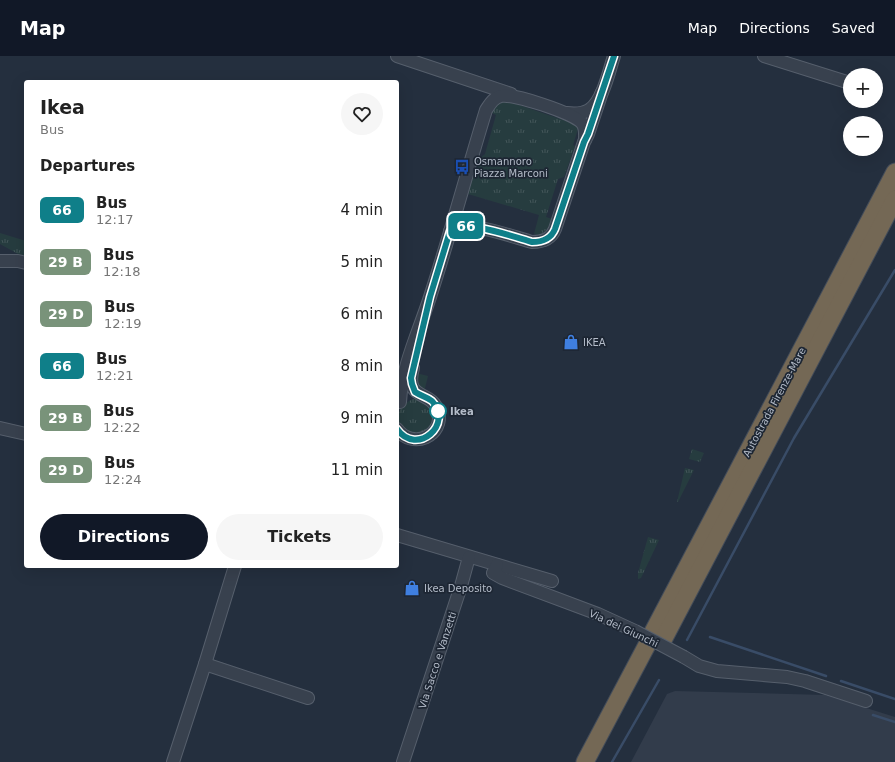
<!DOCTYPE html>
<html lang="en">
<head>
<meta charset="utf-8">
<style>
	:root { --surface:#fff; --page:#f6f6f6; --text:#222; --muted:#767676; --accent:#111827 }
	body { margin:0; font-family:"DejaVu Sans",sans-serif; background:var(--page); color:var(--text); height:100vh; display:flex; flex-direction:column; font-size:15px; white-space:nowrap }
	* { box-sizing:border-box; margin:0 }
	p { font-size:13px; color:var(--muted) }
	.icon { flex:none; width:22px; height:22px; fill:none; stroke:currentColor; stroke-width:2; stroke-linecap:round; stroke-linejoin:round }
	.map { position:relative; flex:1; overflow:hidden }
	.sheet { position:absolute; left:24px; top:24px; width:375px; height:488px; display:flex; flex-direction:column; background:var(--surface); border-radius:4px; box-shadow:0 4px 16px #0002 }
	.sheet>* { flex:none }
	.badge { padding:0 8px; border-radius:6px; font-size:14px; line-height:26px }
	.buttons { position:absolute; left:843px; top:12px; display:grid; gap:8px }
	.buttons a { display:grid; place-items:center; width:40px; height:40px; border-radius:50%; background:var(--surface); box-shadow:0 4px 16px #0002; font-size:20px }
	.map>.badge { position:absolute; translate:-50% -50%; box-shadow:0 0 0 2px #fff }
	h2 { padding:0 16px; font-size:15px; line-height:36px }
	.round { display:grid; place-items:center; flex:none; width:42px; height:42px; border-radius:21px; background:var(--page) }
	.summary { display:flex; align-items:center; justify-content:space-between; height:68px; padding:0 16px }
	h1 { font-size:19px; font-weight:600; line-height:30px }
	.cta { display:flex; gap:8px; margin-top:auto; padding:8px 16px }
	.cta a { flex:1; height:46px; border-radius:24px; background:var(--accent); color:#fff; font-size:16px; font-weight:600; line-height:46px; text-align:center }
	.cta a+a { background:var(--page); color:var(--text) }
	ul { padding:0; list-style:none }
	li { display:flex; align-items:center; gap:12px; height:52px; padding:0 16px }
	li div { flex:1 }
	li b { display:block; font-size:15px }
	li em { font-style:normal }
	li .badge { min-width:44px; font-weight:700; text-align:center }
	header { display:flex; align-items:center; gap:24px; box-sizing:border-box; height:56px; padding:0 20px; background:var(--accent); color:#fff }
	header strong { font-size:19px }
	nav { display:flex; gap:22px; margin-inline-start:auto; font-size:14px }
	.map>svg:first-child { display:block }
	.airport { fill:#323c4b }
	.grass { fill:url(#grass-tufts) }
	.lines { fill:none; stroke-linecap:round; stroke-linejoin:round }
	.stream { stroke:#394c67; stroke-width:2.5 }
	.minor-casing { stroke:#565f6c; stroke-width:14 }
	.highway-casing { stroke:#434c59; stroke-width:19 }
	.minor { stroke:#38414e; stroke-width:12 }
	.highway { stroke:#746855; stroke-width:17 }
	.minor-bridge-casing { stroke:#565f6c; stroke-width:14; stroke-linecap:butt }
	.minor-bridge { stroke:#38414e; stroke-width:12 }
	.line-casing { stroke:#fff; stroke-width:9 }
	.line { stroke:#0f7f89; stroke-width:6 }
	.stop-dot { fill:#fff; stroke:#0f7f89; stroke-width:2 }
	.labels { text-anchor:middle; stroke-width:3.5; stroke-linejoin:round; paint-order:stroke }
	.poi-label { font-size:10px; fill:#b4bcc9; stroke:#1d2633; text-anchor:start }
	.street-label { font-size:10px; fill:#b4bcc9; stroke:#1d2633 }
	.stop-label { font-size:10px; font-weight:bold; fill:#b4bcc9; stroke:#1d2633; text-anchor:start }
</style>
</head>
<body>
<header>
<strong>Map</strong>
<nav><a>Map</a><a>Directions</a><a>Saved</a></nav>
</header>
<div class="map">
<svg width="895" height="706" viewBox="0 0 895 706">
	<defs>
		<pattern id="grass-tufts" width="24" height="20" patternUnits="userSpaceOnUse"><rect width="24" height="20" fill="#263c3f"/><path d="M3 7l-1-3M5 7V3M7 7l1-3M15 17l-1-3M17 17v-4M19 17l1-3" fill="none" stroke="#435659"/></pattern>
	</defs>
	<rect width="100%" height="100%" fill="#242f3e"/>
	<path class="airport" d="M675 635 825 639 895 661V706H631L667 638Z"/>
	<g class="grass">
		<path d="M504 44 572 67 576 70 578 73 573 89 575 90 564 121 558 123 546 161 552 163C549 171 547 176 538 179L534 178 539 159 468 138 478 104 485 98 496 59 492 57C494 50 497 48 504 44Z"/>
		<path d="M0 177 26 185V200L18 198 0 188Z"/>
		<path d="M416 317 428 320 424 336 418 331Z"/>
		<path d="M413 343H421L429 348 435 362 430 374 416 379C412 377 405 375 402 371 391 361 403 347 413 343Z"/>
		<path d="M692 393 704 397 700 406 689 403Z"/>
		<path d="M685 412 694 414 678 446H677Z"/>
		<path d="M648 481 659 484 641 522 638 523V517Z"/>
	</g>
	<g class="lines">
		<g class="stream">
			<path d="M710 581 826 620"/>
			<path d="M687 584 794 382 895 214"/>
			<path d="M841 625 895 643"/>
			<path d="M873 659 895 666"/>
			<path d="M612 706 659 624"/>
		</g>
		<g class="minor-casing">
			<g id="minor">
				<path d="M397 0 511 38"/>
				<path d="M764 0 850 27"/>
				<path d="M567 57C575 58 582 58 589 54 603 45 609 15 614 0"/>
				<path d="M450 175C461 161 516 182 532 186 543 186 551 183 555 173L584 86 588 78 602 36"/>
				<path d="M0 205H18L26 207"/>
				<path d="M400 346C402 310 419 275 430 241 450 179 467 116 486 54 490 48 493 42 501 40 513 37 573 57 582 67 586 72 585 78 585 84"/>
				<path d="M0 372 26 378"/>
				<path d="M397 373C412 394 445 380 438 355 431 333 404 346 413 312"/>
				<path d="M397 479 552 525"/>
				<path d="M497 509 493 517 502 522 598 558 635 575"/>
				<path d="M684 601 699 610 717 615 787 621 805 625 866 645"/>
				<path d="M205 608 308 642"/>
				<path d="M173 706 205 608 235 510"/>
				<path d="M403 706 461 530 469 501"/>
			</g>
		</g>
		<g class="highway-casing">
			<g id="highway">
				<path d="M653 576 895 116"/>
				<path d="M662 586 895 143"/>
				<path d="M585 706 648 587"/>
			</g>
		</g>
		<use href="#minor" class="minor"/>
		<use href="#highway" class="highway"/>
		<g class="minor-bridge-casing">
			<path id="minor-bridge" d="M635 575 684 601"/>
		</g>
		<use href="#minor-bridge" class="minor-bridge"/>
	</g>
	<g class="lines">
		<g class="line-casing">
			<path id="line" d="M397 373C417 401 454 368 432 345 427 341 421 340 415 336L412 328 411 322 430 241 450 175C460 161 517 182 532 186 543 186 551 183 555 173L584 86 588 78 614 0"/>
		</g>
		<use href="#line" class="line"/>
	</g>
	<defs>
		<g id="bus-bare" transform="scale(1.2)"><path d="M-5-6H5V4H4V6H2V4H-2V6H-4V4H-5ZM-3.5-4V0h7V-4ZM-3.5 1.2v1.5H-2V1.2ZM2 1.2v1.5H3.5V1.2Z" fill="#1a4fb4" stroke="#1d2633" stroke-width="2.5" paint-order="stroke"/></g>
		<g id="shop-bare" transform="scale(1.2)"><path d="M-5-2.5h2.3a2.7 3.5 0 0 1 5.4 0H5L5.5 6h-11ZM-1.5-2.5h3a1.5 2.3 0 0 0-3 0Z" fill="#3f7fe0" stroke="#1d2633" stroke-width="2.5" paint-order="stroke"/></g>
	</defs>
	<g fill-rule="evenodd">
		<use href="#bus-bare" x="462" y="111"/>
		<use href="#shop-bare" x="571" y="286"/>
		<use href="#shop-bare" x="412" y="532"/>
	</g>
	<circle class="stop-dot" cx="438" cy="355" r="8"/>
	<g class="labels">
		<g class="poi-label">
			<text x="474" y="109">Osmannoro<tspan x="474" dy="12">Piazza Marconi</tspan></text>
			<text x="583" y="290">IKEA</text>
			<text x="424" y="536">Ikea Deposito</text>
		</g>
		<g class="street-label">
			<text transform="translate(774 346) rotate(-62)" y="4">Autostrada Firenze-Mare</text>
			<text transform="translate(624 572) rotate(25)" y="4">Via dei Giunchi</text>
			<text transform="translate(437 604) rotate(-72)" y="4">Via Sacco e Vanzetti</text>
		</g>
		<g class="stop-label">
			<text x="450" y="359">Ikea</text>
		</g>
	</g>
</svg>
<div class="buttons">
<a>+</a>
<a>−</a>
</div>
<b class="badge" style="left:466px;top:170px;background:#0f7f89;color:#fff">66</b>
<section class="sheet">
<div class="summary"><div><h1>Ikea</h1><p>Bus</p></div><a class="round"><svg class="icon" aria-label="heart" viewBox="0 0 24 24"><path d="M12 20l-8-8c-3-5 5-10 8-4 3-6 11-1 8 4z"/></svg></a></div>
<h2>Departures</h2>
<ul>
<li><span class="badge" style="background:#0f7f89;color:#fff">66</span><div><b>Bus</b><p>12:17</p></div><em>4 min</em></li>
<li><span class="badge" style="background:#79937a;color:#fff">29 B</span><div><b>Bus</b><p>12:18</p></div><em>5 min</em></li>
<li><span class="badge" style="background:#79937a;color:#fff">29 D</span><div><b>Bus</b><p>12:19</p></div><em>6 min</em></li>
<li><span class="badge" style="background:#0f7f89;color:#fff">66</span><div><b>Bus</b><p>12:21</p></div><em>8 min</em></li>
<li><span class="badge" style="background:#79937a;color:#fff">29 B</span><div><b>Bus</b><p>12:22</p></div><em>9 min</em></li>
<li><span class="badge" style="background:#79937a;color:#fff">29 D</span><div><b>Bus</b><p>12:24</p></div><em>11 min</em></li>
</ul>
<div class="cta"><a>Directions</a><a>Tickets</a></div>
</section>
</div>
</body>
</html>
